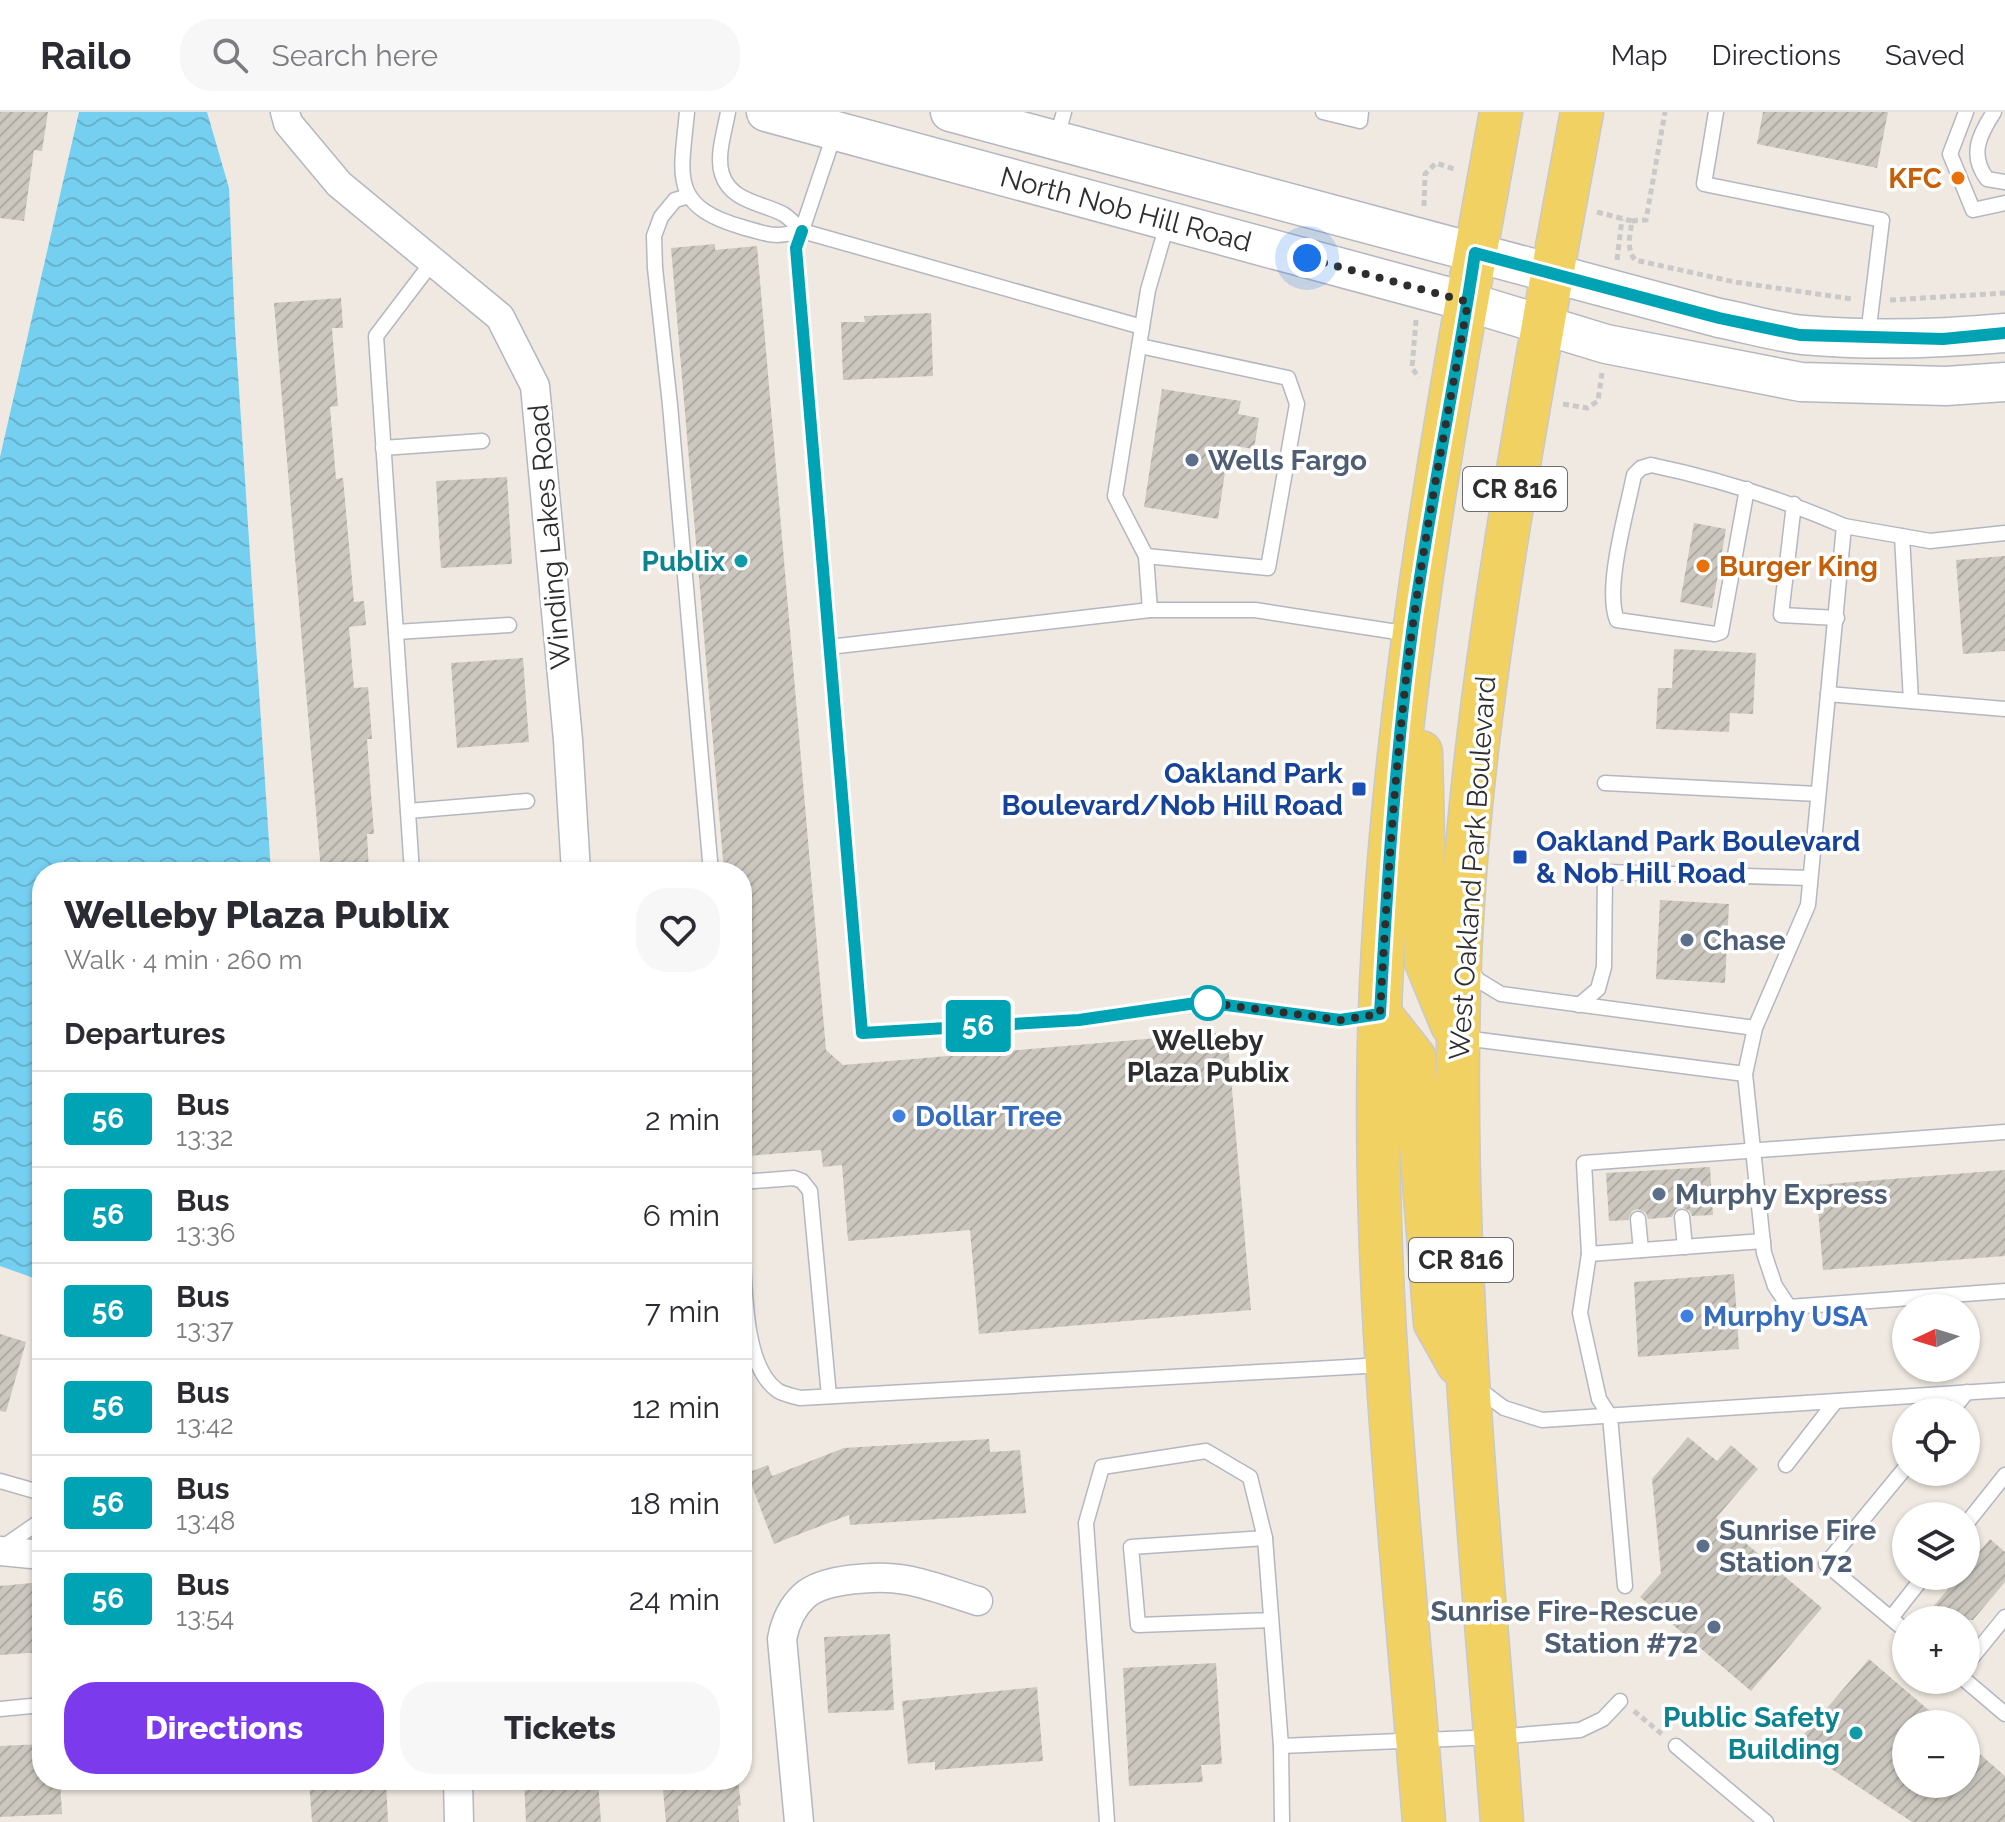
<!DOCTYPE html>
<html lang="en">
<head>
<meta charset="utf-8">
<style>
	:root { --surface:#fff; --page:#f7f7f7; --text:#2b2b33; --muted:#7c7c81; --line:#e1e1e2; --accent:#7c3aed }
	body { margin:0; font-family:Raleway,sans-serif; background:var(--page); color:var(--text); height:100vh; display:flex; flex-direction:column; font-size:30px; white-space:nowrap }
	* { box-sizing:border-box; margin:0 }
	p { font-size:26px; color:var(--muted) }
	.icon { flex:none; width:44px; height:44px; fill:none; stroke:currentColor; stroke-width:2; stroke-linecap:round; stroke-linejoin:round }
	.map { position:relative; flex:1; overflow:hidden }
	.details { position:absolute; left:32px; top:750px; width:720px; height:928px; display:flex; flex-direction:column; background:var(--surface); border-radius:32px; box-shadow:0 2px 6px #0004 }
	.details>* { flex:none }
	.badge { padding:0 16px; border-radius:6px; font-size:28px; line-height:52px }
	.needle { width:52px; rotate:266deg }
	.fabs { position:absolute; left:1892px; top:1182px; display:grid; gap:16px }
	.fabs a { display:grid; place-items:center; width:88px; height:88px; border-radius:50%; background:var(--surface); box-shadow:0 2px 6px #0004; font-size:40px }
	.you { position:absolute; width:40px; height:40px; margin:-20px; border:6px solid #fff; border-radius:50%; background:#1a73e8; box-shadow:0 0 0 12px #1a73e833 }
	.map>.badge { position:absolute; translate:-50% -50%; box-shadow:0 0 0 4px #fff }
	h2 { padding:0 32px; font-size:30px; line-height:72px }
	.round { display:grid; place-items:center; flex:none; width:84px; height:84px; border-radius:32px; background:var(--page) }
	.overview { display:flex; align-items:center; justify-content:space-between; height:136px; padding:0 32px }
	h1 { font-size:38px; font-weight:800; line-height:60px }
	.action { display:flex; gap:16px; margin-top:auto; padding:16px 32px }
	.action a { flex:1; height:92px; border-radius:32px; background:var(--accent); color:#fff; font-size:32px; font-weight:800; line-height:92px; text-align:center }
	.action a+a { background:var(--page); color:var(--text) }
	ul { padding:0; list-style:none }
	li { display:flex; align-items:center; gap:24px; height:96px; padding:0 32px; border-top:2px solid var(--line) }
	li div { flex:1 }
	li b { display:block; font-size:30px }
	li em { font-style:normal }
	li .badge { min-width:88px; font-weight:700; text-align:center }
	header { display:flex; align-items:center; gap:48px; box-sizing:border-box; height:112px; padding:0 40px; background:var(--surface); border-bottom:2px solid var(--line) }
	header strong { font-size:38px }
	nav { display:flex; gap:44px; margin-inline-start:auto; font-size:28px }
	.search { width:560px; height:72px; background:var(--page); display:flex; align-items:center; gap:20px; box-sizing:border-box; padding:0 28px; border-radius:32px; color:var(--muted); font-size:30px }
	.map>svg:first-child { display:block }
	.water { fill:url(#water-waves) }
	.building { fill:url(#building-hatch) }
	.lines { fill:none; stroke-linecap:round; stroke-linejoin:round }
	.lane-casing { stroke:#b4b7c1; stroke-width:17 }
	.street-casing { stroke:#b4b7c1; stroke-width:31 }
	.secondary-casing { stroke:#b4b7c1; stroke-width:41 }
	.primary-casing { stroke:#c9c9c9; stroke-width:45 }
	.path { stroke:#c9c9c9; stroke-width:5; stroke-dasharray:6 4; stroke-linecap:butt }
	.lane { stroke:#fff; stroke-width:14 }
	.street { stroke:#fff; stroke-width:28 }
	.secondary { stroke:#fff; stroke-width:38 }
	.primary { stroke:#f2d163; stroke-width:42 }
	.line-casing { stroke:#fff; stroke-width:18 }
	.line { stroke:#00a3b4; stroke-width:12 }
	.walk { stroke:#2e2e2e; stroke-width:8; stroke-dasharray:0 14.4 }
	.food-dot { fill:#e8710a; stroke:#fff; stroke-width:3 }
	.service-dot { fill:#5c6f8a; stroke:#fff; stroke-width:3 }
	.culture-dot { fill:#0f9aa8; stroke:#fff; stroke-width:3 }
	.transit-dot { fill:#1a4fb4; stroke:#fff; stroke-width:3 }
	.stop-dot { fill:#fff; stroke:#00a3b4; stroke-width:4 }
	.shop-dot { fill:#3f7fe0; stroke:#fff; stroke-width:3 }
	.labels { text-anchor:middle; stroke-width:7; stroke-linejoin:round; paint-order:stroke }
	.shield { fill:#fff; stroke:#6d6d6d; stroke-width:2 }
	.shield-label { font-size:26px; font-weight:bold; fill:#2e2e2e }
	.food-label { font-size:28px; font-weight:bold; fill:#c56008; stroke:#fff; text-anchor:end }
	.street-label { font-size:28px; fill:#2e2e2e; stroke:#fff }
	.service-label { font-size:28px; font-weight:bold; fill:#4e5e75; stroke:#fff; text-anchor:start }
	.culture-label { font-size:28px; font-weight:bold; fill:#0d838f; stroke:#fff; text-anchor:end }
	.transit-label { font-size:28px; font-weight:bold; fill:#164399; stroke:#fff; text-anchor:end }
	.stop-label { font-size:28px; font-weight:bold; fill:#2e2e2e; stroke:#fff }
	.shop-label { font-size:28px; font-weight:bold; fill:#366cbe; stroke:#fff; text-anchor:start }
</style>
</head>
<body>
<header>
<strong>Railo</strong>
<div class="search"><svg class="icon" aria-label="search" viewBox="0 0 24 24"><circle cx="10" cy="10" r="6"/><path d="M15 15l6 6"/></svg>Search here</div>
<nav><a>Map</a><a>Directions</a><a>Saved</a></nav>
</header>
<div class="map">
<svg width="2005" height="1710" viewBox="0 0 2005 1710">
	<defs>
		<pattern id="water-waves" width="16" height="10" patternUnits="userSpaceOnUse" patternTransform="scale(2)"><rect width="16" height="10" fill="#75cff0"/><path d="M0 5q4-4 8 0t8 0" fill="none" stroke="#66b2ce"/></pattern>
		<pattern id="building-hatch" width="6" height="6" patternUnits="userSpaceOnUse" patternTransform="scale(2)"><rect width="6" height="6" fill="#cbc7bf"/><path d="M-1 1l2-2M0 6l6-6M5 7l2-2" fill="none" stroke="#afaba4"/></pattern>
	</defs>
	<rect width="100%" height="100%" fill="#efe9e1"/>
	<path class="water" d="M79 0H207L229 76 235 217 271 760H42V1169L0 1154V345Z"/>
	<g class="building">
		<path d="M0 0H48L42 39 34 38 24 109 0 106Z"/>
		<path d="M1763 0H1888L1877 56 1757 32Z"/>
		<path d="M715 132V138L757 134 826 938 843 953 1227 920 1251 1198 979 1222 970 1118 848 1129 842 1053 823 1055 821 1038 748 1044 742 971V760H724L671 136Z"/>
		<path d="M341 186 343 216H332L338 294 330 295 336 367 343 366 354 490 364 489 366 513 349 515 354 576 368 575 372 627H367L374 722H367L369 760H321L274 191Z"/>
		<path d="M931 201 933 264 843 268 841 210H865L864 204Z"/>
		<path d="M1162 277 1241 289 1238 302 1259 306 1254 337 1229 333 1218 407 1144 395Z"/>
		<path d="M507 365 512 452 441 456 436 369Z"/>
		<path d="M1694 411 1726 417 1712 496 1680 490Z"/>
		<path d="M2005 444V539L1963 542 1956 448Z"/>
		<path d="M1674 537 1756 541 1753 602 1730 601 1729 620 1656 617 1658 576H1672Z"/>
		<path d="M523 546 529 630 457 636 451 551Z"/>
		<path d="M1660 788 1729 792 1725 871 1656 867Z"/>
		<path d="M1710 1055 1713 1103 1692 1104 1690 1099 1682 1095 1676 1097 1672 1105 1648 1107 1646 1101 1638 1097 1632 1099 1628 1108 1609 1109 1606 1061Z"/>
		<path d="M2005 1058V1144L1823 1158 1816 1073Z"/>
		<path d="M1734 1162 1739 1237 1638 1245 1634 1170Z"/>
		<path d="M0 1222 26 1230 6 1300 0 1299Z"/>
		<path d="M1688 1325 1717 1349 1731 1333 1758 1357 1716 1406 1822 1496 1751 1579 1640 1485 1661 1461 1652 1367Z"/>
		<path d="M989 1327 990 1340 1020 1338 1026 1401 850 1413 849 1403 774 1432 747 1361 768 1353 772 1364 844 1336Z"/>
		<path d="M1990 1427 2005 1440V1470L1973 1508H1922L1959 1464H1966V1455Z"/>
		<path d="M42 1470V1540L0 1543V1474Z"/>
		<path d="M890 1522 894 1598 828 1601 824 1525Z"/>
		<path d="M1869 1547 1945 1612H1906V1672H1966V1630L2005 1664V1710H1912L1795 1633Z"/>
		<path d="M1216 1551 1222 1652 1201 1653 1203 1670 1129 1674 1123 1556Z"/>
		<path d="M1037 1575 1043 1649 935 1658V1650L908 1652 902 1589Z"/>
		<path d="M42 1632V1668H60L62 1702 0 1705V1634Z"/>
		<path d="M309 1668H386L388 1710H312Z"/>
		<path d="M524 1668H598L601 1710H526Z"/>
		<path d="M662 1668H738L741 1693 738 1694 739 1710H666Z"/>
	</g>
	<g class="lines">
		<g class="lane-casing">
			<g id="lane">
				<path d="M687 0C681 64 669 94 742 115 770 123 773 126 802 119"/>
				<path d="M728 0C725 18 716 44 722 62 730 89 762 91 783 102 790 106 796 113 802 119L1142 215"/>
				<path d="M1323 0 1360 9 1361 0"/>
				<path d="M1716 0 1704 72 1882 108 1868 223"/>
				<path d="M1966 0 1950 42 1973 98 2005 91"/>
				<path d="M1994 0C1979 23 1969 43 1987 67L2005 70"/>
				<path d="M835 20 796 136 862 921 1079 908 1203 890 1340 908 1375 902"/>
				<path d="M1056 28 1064 0"/>
				<path d="M689 84 675 88 661 105 654 124 655 156 670 293 711 760"/>
				<path d="M1168 109 1148 178 1115 384 1146 444 1150 498H1255L1410 522"/>
				<path d="M1140 234 1288 266 1297 292 1268 456 1146 444"/>
				<path d="M383 336 482 329"/>
				<path d="M1747 377 1721 520 1715 522 1617 508C1604 476 1627 399 1634 363L1641 356 1651 353C1718 367 1782 387 1844 414"/>
				<path d="M1794 392 1781 503 1837 506"/>
				<path d="M2005 421 1930 429 1844 414 1808 793 1755 916 1745 962 1764 1141 1775 1174 1789 1195 2005 1179"/>
				<path d="M1902 424 1911 589"/>
				<path d="M396 520 509 513"/>
				<path d="M829 535 1150 498"/>
				<path d="M1828 582 2005 597"/>
				<path d="M1605 671 1818 682"/>
				<path d="M408 699 527 689"/>
				<path d="M412 760 376 224 433 149"/>
				<path d="M1469 855 1478 868 1501 882 1755 916"/>
				<path d="M1579 893 1598 877 1604 855 1605 760 1810 766"/>
				<path d="M1464 926 1745 962"/>
				<path d="M742 1070 794 1066 802 1069 810 1079 829 1284"/>
				<path d="M1682 1105 1685 1135"/>
				<path d="M1638 1107 1641 1138"/>
				<path d="M742 1122C745 1163 741 1252 777 1278 782 1282 793 1284 800 1286L1383 1253"/>
				<path d="M1763 1129 1589 1142 1584 1051 2005 1020"/>
				<path d="M1589 1142 1580 1201 1599 1287 1610 1304 1625 1474"/>
				<path d="M1476 1275 1504 1296 1542 1308 2005 1278"/>
				<path d="M1951 1300 1967 1280"/>
				<path d="M1786 1353 1835 1290"/>
				<path d="M1906 1355 1826 1452 1906 1519"/>
				<path d="M0 1369 42 1381"/>
				<path d="M1966 1412 2005 1363"/>
				<path d="M0 1437 42 1408"/>
				<path d="M1891 1506 1924 1464"/>
				<path d="M1271 1508 1138 1513 1131 1435 1265 1426 1281 1634 1282 1710"/>
				<path d="M1966 1553 2005 1505"/>
				<path d="M1965 1568 2005 1602"/>
				<path d="M0 1597 42 1593"/>
				<path d="M1281 1634 1495 1625 1580 1618 1603 1607 1620 1589"/>
				<path d="M1676 1634 1766 1710"/>
				<path d="M1107 1710 1086 1411 1102 1355 1206 1339 1250 1365 1265 1426"/>
			</g>
		</g>
		<g class="street-casing">
			<g id="street">
				<path d="M285 0 288 11 339 72 500 205 535 274 568 628 576 760"/>
				<path d="M0 1439 42 1443"/>
				<path d="M458 1668 459 1710"/>
				<path d="M799 1710 782 1527C785 1511 791 1496 804 1484 823 1466 881 1463 906 1468 930 1472 954 1482 978 1489"/>
			</g>
		</g>
		<g class="secondary-casing">
			<g id="secondary">
				<path d="M766 0 1468 190 1606 232 1801 270 1946 274 2005 270"/>
				<path d="M950 0 1719 206C1746 211 1775 220 1803 223 1870 229 1938 227 2005 221"/>
			</g>
		</g>
		<g class="primary-casing">
			<g id="primary">
				<path d="M1421 640 1426 850 1452 913"/>
				<path d="M1380 902 1414 945 1435 1211 1458 1252"/>
				<path d="M1424 1710C1403 1441 1370 1169 1380 899 1391 594 1447 299 1501 0"/>
				<path d="M1502 1710C1480 1422 1449 1136 1460 847 1466 697 1487 548 1511 400 1533 267 1557 133 1582 0"/>
			</g>
		</g>
		<g class="path">
			<path d="M1424 94 1425 62 1436 51 1457 58"/>
			<path d="M1597 100 1632 109C1630 123 1626 137 1635 148L1735 170 1852 187"/>
			<path d="M1632 109 1646 108 1665 0"/>
			<path d="M1617 148 1622 107"/>
			<path d="M1890 188 2005 181"/>
			<path d="M1416 208 1412 256 1419 266"/>
			<path d="M1563 292 1587 296 1598 289 1602 261"/>
			<path d="M1634 1599 1663 1623"/>
		</g>
		<use href="#lane" class="lane"/>
		<use href="#street" class="street"/>
		<use href="#secondary" class="secondary"/>
		<use href="#primary" class="primary"/>
	</g>
	<g class="lines">
		<g class="line-casing">
			<path id="line" d="M802 119 796 136 862 921 1079 908 1203 890 1340 908 1380 902C1387 774 1395 647 1412 520 1429 393 1456 268 1475 141L1719 206 1800 223 1943 227 2005 221"/>
		</g>
		<use href="#line" class="line"/>
		<path class="walk" d="M1208 891 1203 890 1340 908 1380 902C1387 776 1395 651 1411 526 1426 413 1448 302 1468 190L1307 146"/>
	</g>
	<g class="food-dot">
		<circle cx="1958" cy="66" r="8"/>
		<circle cx="1703" cy="454" r="8"/>
	</g>
	<g class="service-dot">
		<circle cx="1192" cy="348" r="8"/>
		<circle cx="1687" cy="828" r="8"/>
		<circle cx="1659" cy="1082" r="8"/>
		<circle cx="1703" cy="1434" r="8"/>
		<circle cx="1714" cy="1515" r="8"/>
	</g>
	<g class="culture-dot">
		<circle cx="741" cy="449" r="8"/>
		<circle cx="1856" cy="1621" r="8"/>
	</g>
	<g class="transit-dot">
		<rect x="1351" y="669" width="16" height="16" rx="4"/>
		<rect x="1512" y="737" width="16" height="16" rx="4"/>
	</g>
	<circle class="stop-dot" cx="1208" cy="891" r="16"/>
	<g class="shop-dot">
		<circle cx="899" cy="1004" r="8"/>
		<circle cx="1687" cy="1204" r="8"/>
	</g>
	<g class="labels">
		<g class="shield">
			<rect x="1463" y="355" width="104" height="44" rx="6"/>
			<rect x="1409" y="1126" width="104" height="44" rx="6"/>
		</g>
		<g class="shield-label">
			<text x="1515" y="386">CR 816</text>
			<text x="1461" y="1157">CR 816</text>
		</g>
		<g class="food-label">
			<text x="1942" y="76">KFC</text>
			<text x="1719" y="464" text-anchor="start">Burger King</text>
		</g>
		<g class="street-label">
			<text transform="translate(1126 97) rotate(15)" y="10">North Nob Hill Road</text>
			<text transform="translate(549 425) rotate(-95)" y="10">Winding Lakes Road</text>
			<text transform="translate(1472 756) rotate(-86)" y="10">West Oakland Park Boulevard</text>
		</g>
		<g class="service-label">
			<text x="1208" y="358">Wells Fargo</text>
			<text x="1703" y="838">Chase</text>
			<text x="1675" y="1092">Murphy Express</text>
			<text x="1719" y="1428">Sunrise Fire<tspan x="1719" dy="32">Station 72</tspan></text>
			<text x="1698" y="1509" text-anchor="end">Sunrise Fire-Rescue<tspan x="1698" dy="32">Station #72</tspan></text>
		</g>
		<g class="culture-label">
			<text x="725" y="459">Publix</text>
			<text x="1840" y="1615">Public Safety<tspan x="1840" dy="32">Building</tspan></text>
		</g>
		<g class="transit-label">
			<text x="1343" y="671">Oakland Park<tspan x="1343" dy="32">Boulevard/Nob Hill Road</tspan></text>
			<text x="1536" y="739" text-anchor="start">Oakland Park Boulevard<tspan x="1536" dy="32">&amp; Nob Hill Road</tspan></text>
		</g>
		<g class="stop-label">
			<text x="1208" y="938">Welleby<tspan x="1208" dy="32">Plaza Publix</tspan></text>
		</g>
		<g class="shop-label">
			<text x="915" y="1014">Dollar Tree</text>
			<text x="1703" y="1214">Murphy USA</text>
		</g>
	</g>
</svg>
<div class="fabs">
<a><svg class="needle" viewBox="-14 -14 28 28"><path d="M0-13l5 13h-10z" fill="#e53935"/><path d="M0 13l5-13h-10z" fill="#7c7c81"/></svg></a>
<a><svg class="icon" aria-label="locate" viewBox="0 0 24 24"><circle cx="12" cy="12" r="6"/><path d="M12 2v4M12 18v4M2 12h4M18 12h4"/></svg></a>
<a><svg class="icon" aria-label="layers" viewBox="0 0 24 24"><path d="M12 4l9 5-9 5-9-5zM3 14l9 5 9-5"/></svg></a>
<a>+</a>
<a>−</a>
</div>
<div class="you" style="left:1307px;top:146px"></div>
<b class="badge" style="left:978px;top:914px;background:#00a3b4;color:#fff">56</b>
<section class="details">
<div class="overview"><div><h1>Welleby Plaza Publix</h1><p>Walk · 4 min · 260 m</p></div><a class="round"><svg class="icon" aria-label="heart" viewBox="0 0 24 24"><path d="M12 20l-8-8c-3-5 5-10 8-4 3-6 11-1 8 4z"/></svg></a></div>
<h2>Departures</h2>
<ul>
<li><span class="badge" style="background:#00a3b4;color:#fff">56</span><div><b>Bus</b><p>13:32</p></div><em>2 min</em></li>
<li><span class="badge" style="background:#00a3b4;color:#fff">56</span><div><b>Bus</b><p>13:36</p></div><em>6 min</em></li>
<li><span class="badge" style="background:#00a3b4;color:#fff">56</span><div><b>Bus</b><p>13:37</p></div><em>7 min</em></li>
<li><span class="badge" style="background:#00a3b4;color:#fff">56</span><div><b>Bus</b><p>13:42</p></div><em>12 min</em></li>
<li><span class="badge" style="background:#00a3b4;color:#fff">56</span><div><b>Bus</b><p>13:48</p></div><em>18 min</em></li>
<li><span class="badge" style="background:#00a3b4;color:#fff">56</span><div><b>Bus</b><p>13:54</p></div><em>24 min</em></li>
</ul>
<div class="action"><a>Directions</a><a>Tickets</a></div>
</section>
</div>
</body>
</html>
